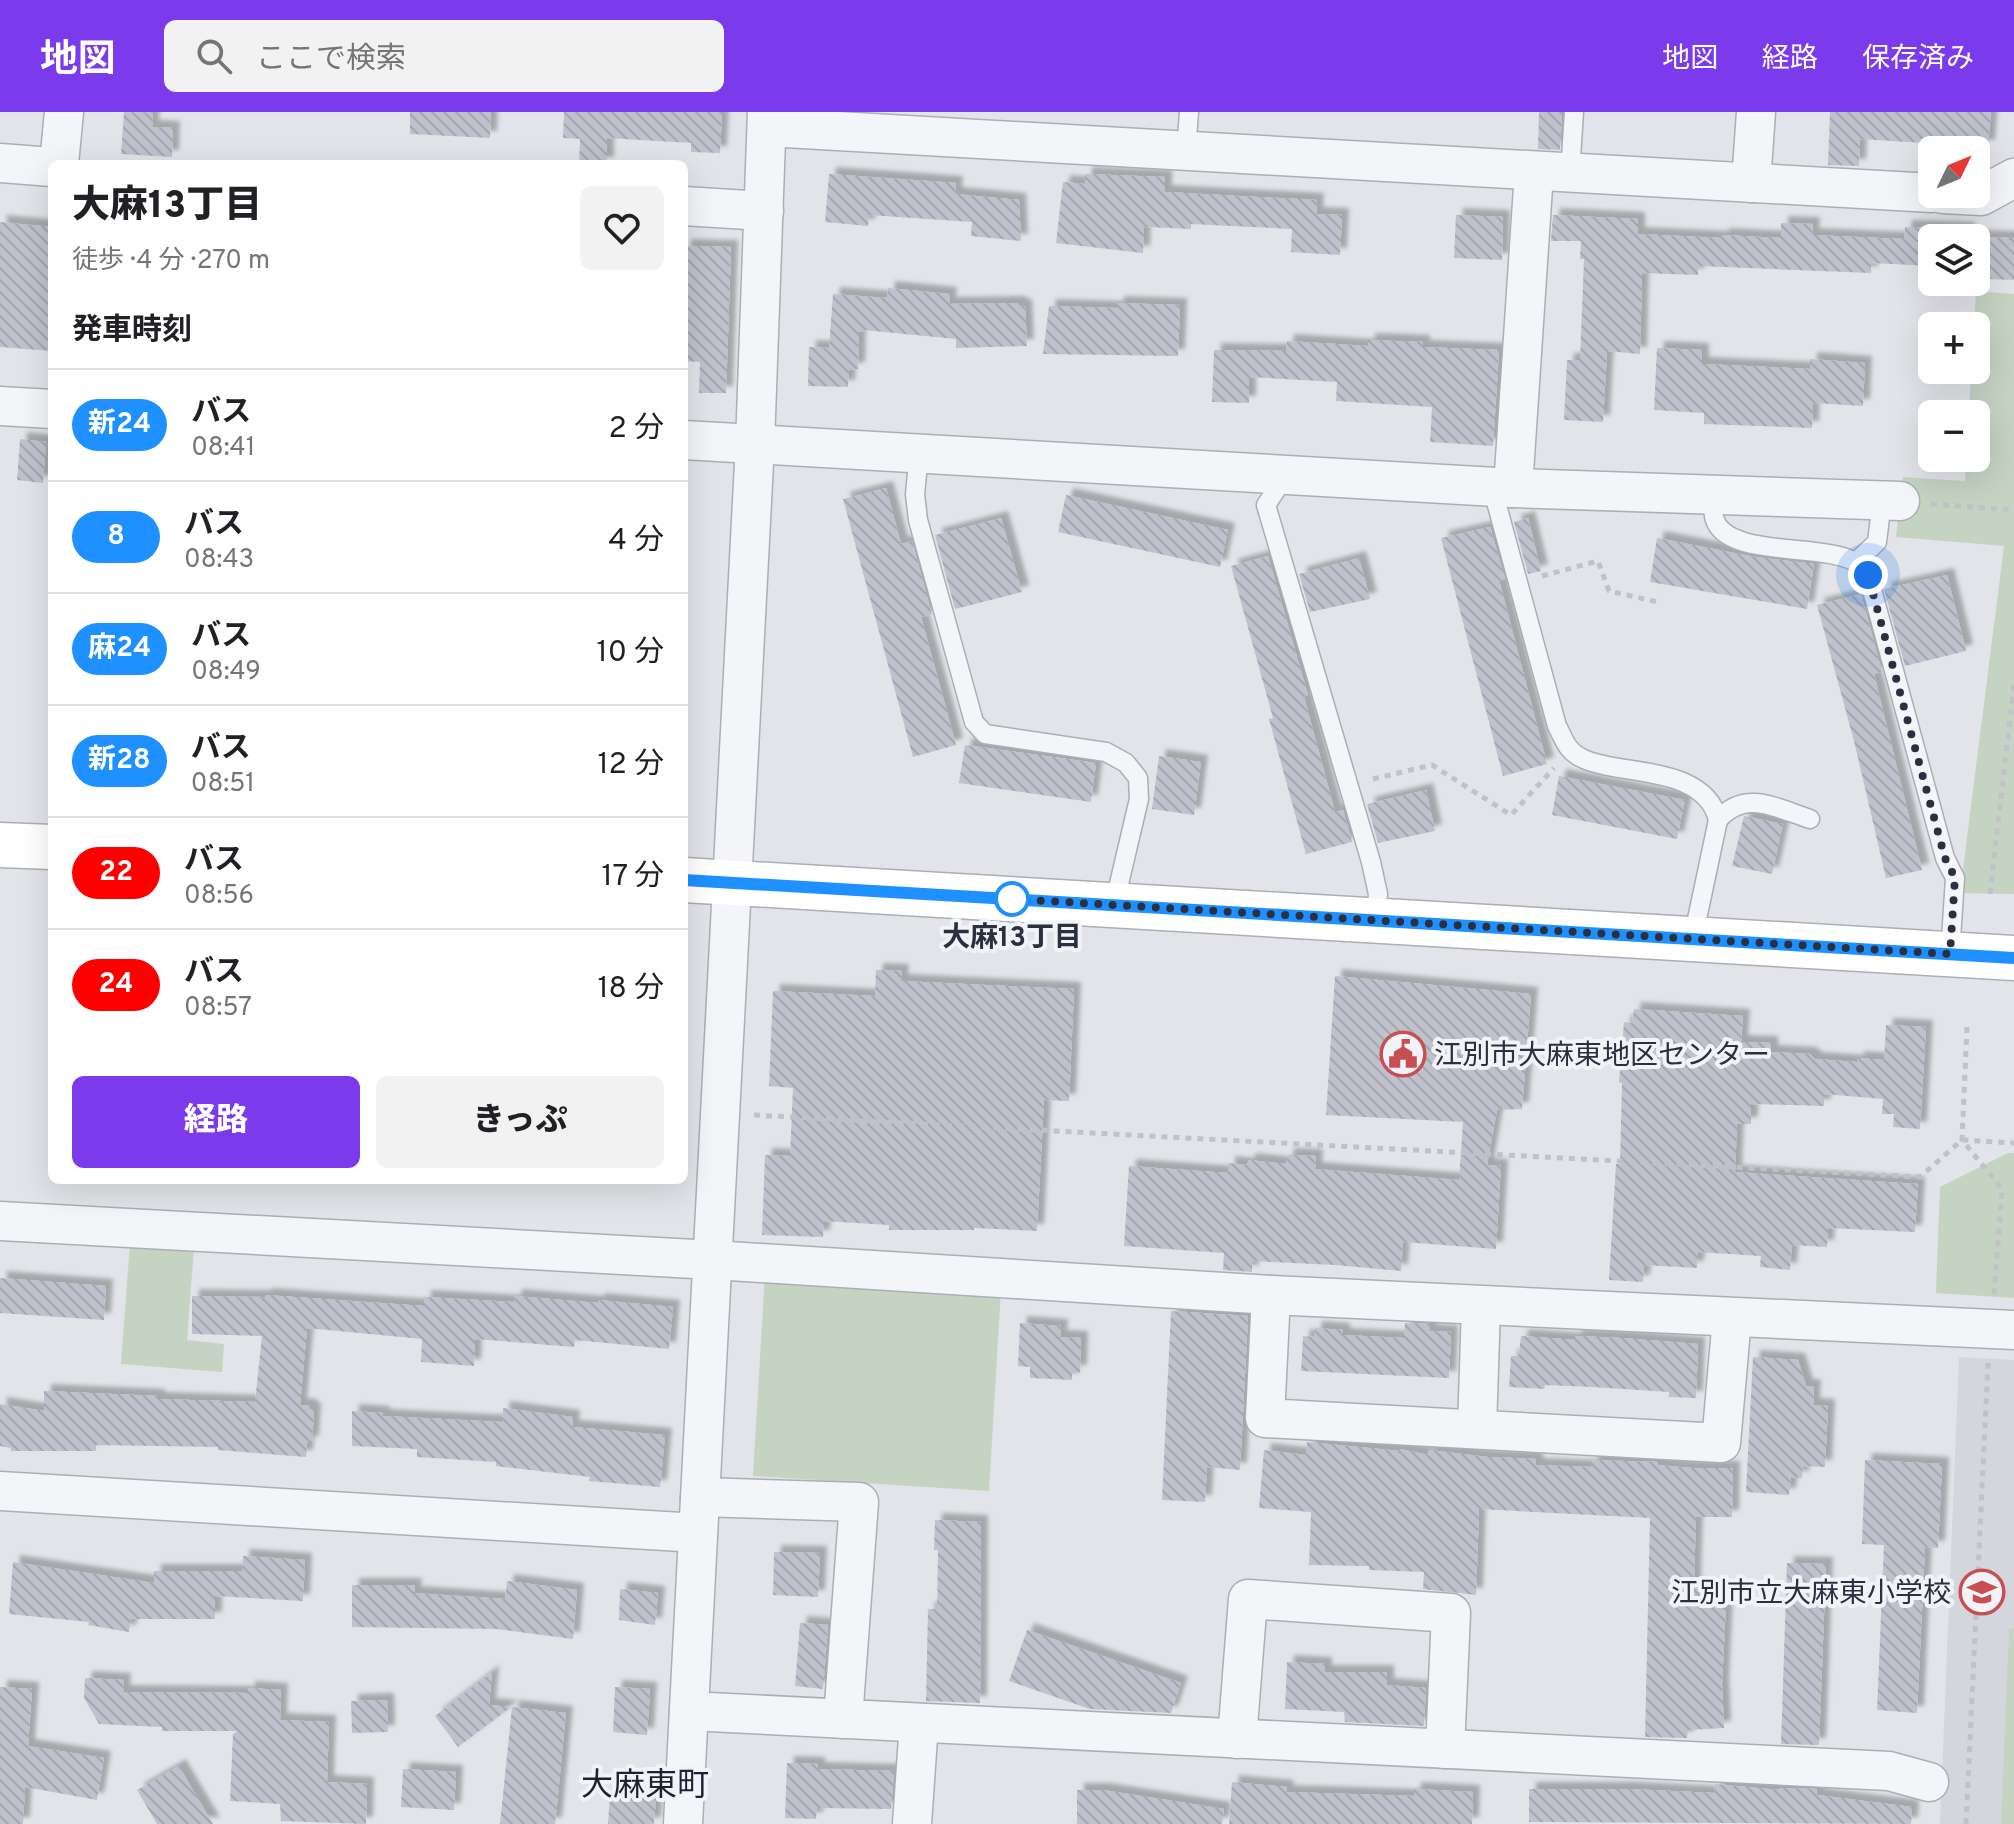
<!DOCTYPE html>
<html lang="ja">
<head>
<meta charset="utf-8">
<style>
	:root { --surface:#fff; --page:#f2f2f2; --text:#202124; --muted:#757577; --line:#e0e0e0; --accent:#7c3aed }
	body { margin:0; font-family:Overpass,"Noto Sans JP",sans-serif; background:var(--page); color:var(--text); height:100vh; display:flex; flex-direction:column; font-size:30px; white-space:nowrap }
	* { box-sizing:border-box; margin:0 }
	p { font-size:26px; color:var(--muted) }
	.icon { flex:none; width:44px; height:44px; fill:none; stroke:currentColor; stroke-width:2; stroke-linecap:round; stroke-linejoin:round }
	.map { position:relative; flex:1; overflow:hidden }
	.drawer { position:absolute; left:48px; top:48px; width:640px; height:1024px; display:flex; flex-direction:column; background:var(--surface); border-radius:12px; box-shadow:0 8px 32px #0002 }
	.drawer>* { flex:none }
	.badge { padding:0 16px; border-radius:26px; font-size:28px; line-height:52px }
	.needle { width:52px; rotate:47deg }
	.tools { position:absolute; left:1918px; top:24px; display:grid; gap:16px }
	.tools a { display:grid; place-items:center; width:72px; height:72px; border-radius:12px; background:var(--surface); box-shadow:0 8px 32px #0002; font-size:40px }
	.you { position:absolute; width:40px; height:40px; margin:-20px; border:6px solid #fff; border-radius:50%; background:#1a73e8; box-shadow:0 0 0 12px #1a73e833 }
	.map>.badge { position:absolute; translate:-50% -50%; box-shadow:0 0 0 4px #fff }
	h2 { padding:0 24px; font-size:30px; line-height:72px }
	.round { display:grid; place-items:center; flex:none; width:84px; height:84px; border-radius:12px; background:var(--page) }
	.overview { display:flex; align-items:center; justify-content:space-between; height:136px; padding:0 24px }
	h1 { font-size:38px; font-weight:800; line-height:60px }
	.button { display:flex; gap:16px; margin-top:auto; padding:16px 24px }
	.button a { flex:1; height:92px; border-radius:12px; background:var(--accent); color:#fff; font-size:32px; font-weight:800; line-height:92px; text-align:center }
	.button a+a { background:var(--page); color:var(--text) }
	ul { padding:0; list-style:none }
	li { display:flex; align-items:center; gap:24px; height:112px; padding:0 24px; border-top:2px solid var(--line) }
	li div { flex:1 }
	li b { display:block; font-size:30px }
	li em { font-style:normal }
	li .badge { min-width:88px; font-weight:700; text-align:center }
	header { display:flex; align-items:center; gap:48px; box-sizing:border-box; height:112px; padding:0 40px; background:var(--accent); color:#fff }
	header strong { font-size:38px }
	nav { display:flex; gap:44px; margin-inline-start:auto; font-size:28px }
	.search { width:560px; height:72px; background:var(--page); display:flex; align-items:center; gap:20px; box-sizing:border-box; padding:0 28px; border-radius:12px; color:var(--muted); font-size:30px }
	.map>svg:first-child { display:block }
	.built { fill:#d4d6de }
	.green { fill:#c5d3c3 }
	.building { fill:url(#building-back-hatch); filter:url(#shadow) }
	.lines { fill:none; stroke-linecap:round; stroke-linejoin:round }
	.service-casing { stroke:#abaeb6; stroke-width:21 }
	.minor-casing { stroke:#abaeb6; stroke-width:41 }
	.secondary-casing { stroke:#abaeb6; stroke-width:47 }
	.path { stroke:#c0c2c8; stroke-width:5; stroke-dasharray:6 6; stroke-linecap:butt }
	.service { stroke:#f4f5f8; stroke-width:18 }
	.minor { stroke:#f4f5f8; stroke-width:38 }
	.secondary { stroke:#fff; stroke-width:44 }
	.line-casing { stroke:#fff; stroke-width:18 }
	.line { stroke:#1e90ff; stroke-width:12 }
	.walk { stroke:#2b3040; stroke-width:8; stroke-dasharray:0 14.4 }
	.stop-dot { fill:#fff; stroke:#1e90ff; stroke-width:4 }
	.labels { text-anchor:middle; stroke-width:8; stroke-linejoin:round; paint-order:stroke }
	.stop-label { font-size:28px; font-weight:bold; fill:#2b3040; stroke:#f1f3f7 }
	.poi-label { font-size:28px; fill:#2b3040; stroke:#f1f3f7; text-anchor:start }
	.quarter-label { font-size:32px; fill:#1d2131; stroke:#f1f3f7 }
</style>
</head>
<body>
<header>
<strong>地図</strong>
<div class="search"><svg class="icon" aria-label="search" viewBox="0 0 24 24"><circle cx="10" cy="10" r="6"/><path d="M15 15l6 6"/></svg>ここで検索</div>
<nav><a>地図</a><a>経路</a><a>保存済み</a></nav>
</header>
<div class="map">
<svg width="2014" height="1712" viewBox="0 0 2014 1712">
	<defs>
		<pattern id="building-back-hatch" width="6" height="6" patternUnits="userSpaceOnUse" patternTransform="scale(2)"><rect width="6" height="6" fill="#bfc2cc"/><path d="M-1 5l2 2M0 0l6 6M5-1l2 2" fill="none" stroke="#a4a7b0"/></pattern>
		<filter id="shadow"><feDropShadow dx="7" dy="-7" stdDeviation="2" flood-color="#0004"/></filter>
	</defs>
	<rect width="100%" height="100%" fill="#e2e4e9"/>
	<path class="built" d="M1959 1245 2014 1248V1712H1940Z"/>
	<g class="green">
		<path d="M1976 179 2014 182V782L1960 781 2004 434 1896 425 1903 365 1965 369 1966 346H1976V302H1969L1971 258H1976V214H1974Z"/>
		<path d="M2008 1041H2014V1186L1936 1181 1940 1075Z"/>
		<path d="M130 1131 194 1136 187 1228 224 1232 222 1260 121 1252Z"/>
		<path d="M765 1162 1001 1177 989 1379 753 1364Z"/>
		<path d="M2009 1516 2014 1517V1712H2001Z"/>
	</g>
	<g class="building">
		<path d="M124 0 153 1 152 15 173 16 172 45 121 42Z"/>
		<path d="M410 0H491L490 26 410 22Z"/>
		<path d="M564 0H722L720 41 691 40V31L607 26V52H579L580 27 563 26Z"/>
		<path d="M1539 0H1562L1560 38 1538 37Z"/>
		<path d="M1830 0H1991L1988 35 1860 27 1859 54 1828 53Z"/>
		<path d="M829 62 956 71 955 82 1019 88 1021 129 971 124 972 110 869 103 868 114 825 110Z"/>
		<path d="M1085 62 1165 65V80L1317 88 1316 102 1342 103 1340 143 1291 140 1292 117 1191 112V117L1144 115 1143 141 1056 131 1063 70 1085 72Z"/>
		<path d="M1456 103 1503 105 1502 148 1454 146Z"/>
		<path d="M1553 103 1638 107V122L1722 126V123L1781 126V111L1813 112 1812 123 1904 127 1905 115 1968 117V125L2014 126V168L1985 167V161L1976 160V126H1932V154L1871 151V161L1698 154V163L1642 161 1640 242 1607 239 1603 310 1564 308 1567 248H1580L1584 147H1580L1581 129H1551Z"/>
		<path d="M0 110 52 115V239L0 235Z"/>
		<path d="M684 134 731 135 726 281H699L700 250 684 249Z"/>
		<path d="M888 176 950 182 949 192 1019 191V193L1025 194 1027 234 956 236V227L864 218V220H859L858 257 849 258 848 275 808 274 809 235 829 236 833 182 887 186Z"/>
		<path d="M1117 191 1180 193 1178 244 1043 242 1049 194 1117 196Z"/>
		<path d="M1368 228 1423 230V235L1499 238 1493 334 1430 330 1432 295 1336 289 1337 270 1249 265V291L1212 290 1214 238 1286 239 1287 229 1368 234Z"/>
		<path d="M1657 236 1702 238V252L1810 257V247L1865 251 1863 294 1813 291 1812 316 1704 312V301L1654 298Z"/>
		<path d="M20 327 46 330 43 371 17 368Z"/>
		<path d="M886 376 901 432 912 429 932 503 921 505 956 633 913 645 843 387Z"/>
		<path d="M1066 383 1228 418 1220 455 1058 420Z"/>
		<path d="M1001 406 1022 480 955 497 935 423Z"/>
		<path d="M1528 406 1541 459 1528 462 1514 410Z"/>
		<path d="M1490 415 1505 467 1499 468 1547 652 1503 664 1441 426Z"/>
		<path d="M1657 426 1755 445 1814 452 1807 497 1650 470Z"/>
		<path d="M1268 444 1308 583 1304 585 1335 700 1343 698 1352 730 1306 742 1269 607 1273 606 1231 454Z"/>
		<path d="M1359 446 1370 487 1310 500 1299 462Z"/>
		<path d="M1947 463 1966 539 1905 554 1884 477Z"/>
		<path d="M1861 482 1882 560 1874 562 1922 758 1886 766 1854 629 1817 493Z"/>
		<path d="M965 633 1096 651 1091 690 959 671Z"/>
		<path d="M1159 644 1201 650 1194 703 1152 697Z"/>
		<path d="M1559 664 1685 688 1677 727 1552 703Z"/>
		<path d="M1426 678 1435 719 1378 731 1367 692Z"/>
		<path d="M1744 704 1783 712 1772 762 1732 754Z"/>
		<path d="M876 858 902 859 901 869 1074 877 1069 989 1044 988 1037 1119 974 1116V1118H889V1113L824 1109 823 1125 762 1123 765 1043 790 1044 793 976 769 974 773 879 875 884Z"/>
		<path d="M1335 864 1531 882 1522 997 1497 998 1487 1053 1501 1054 1496 1137 1403 1130 1401 1159 1335 1153 1252 1149V1160L1223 1158 1224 1141 1124 1134 1129 1054 1228 1061V1051L1247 1053 1249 1048 1286 1052 1287 1043 1316 1044 1315 1057 1459 1068 1463 1010 1326 1003Z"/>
		<path d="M1634 897 1743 904 1741 930 1771 931V940L1810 942 1815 947 1857 950V946L1884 948 1886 913 1926 915 1920 1017 1893 1015 1894 1002H1882L1883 987 1824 982V994L1751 992V1012H1737L1735 1060 1918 1072 1915 1120 1828 1116 1827 1135 1792 1133 1790 1158 1760 1155 1761 1144 1698 1140 1697 1156 1644 1153 1643 1170 1609 1168 1616 1052H1620L1622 971 1619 970 1624 910 1632 911Z"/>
		<path d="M0 1166 106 1174 104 1208 0 1201Z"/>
		<path d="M265 1183 424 1194V1185L514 1190 515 1184 598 1191V1188L673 1195 669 1237 575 1228 574 1235 475 1227 474 1254 421 1250 422 1227 307 1216 300 1293 310 1294V1297H314L312 1331H307L306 1345 218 1338V1335L96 1333V1339H11V1336L0 1334V1292L44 1299V1279L158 1284V1287L255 1290 262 1224 192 1222V1184L265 1185Z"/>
		<path d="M1171 1199 1248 1204 1240 1358 1207 1355 1205 1390 1162 1388Z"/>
		<path d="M1020 1211 1061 1214 1060 1225 1081 1226 1080 1260H1072V1268L1030 1266V1255L1018 1254Z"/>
		<path d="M1405 1211 1430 1212 1429 1219 1451 1220 1449 1266 1301 1259 1303 1224 1314 1225 1315 1216 1343 1218V1223L1404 1226Z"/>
		<path d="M1521 1224 1575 1228V1224L1620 1226 1698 1232 1696 1286 1669 1285V1280L1593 1275 1545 1273 1544 1277 1509 1275 1511 1244H1519Z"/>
		<path d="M1753 1245 1798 1248 1806 1274H1814L1813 1293 1828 1294 1825 1355 1803 1354 1802 1366 1791 1365 1789 1383 1746 1380Z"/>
		<path d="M503 1296 573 1305 572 1315 665 1323 660 1375 589 1369 590 1365 496 1354V1350L417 1345V1337L352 1334V1299L383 1301V1304L502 1310Z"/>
		<path d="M1307 1330 1400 1339V1337L1428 1343 1429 1338 1488 1345 1536 1347V1353L1591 1355V1348L1658 1350V1353L1692 1356H1733L1732 1405H1696L1694 1471 1701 1474 1700 1491H1726L1722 1572 1724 1616 1688 1618 1687 1626 1645 1625 1650 1406 1479 1397 1476 1483 1423 1477 1424 1460 1369 1458V1454L1309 1453 1311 1400 1259 1396 1264 1338 1306 1343Z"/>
		<path d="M1865 1348 1942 1352 1938 1436 1925 1435 1917 1601 1877 1598 1884 1433 1862 1432Z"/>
		<path d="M935 1408 981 1410 980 1591 926 1589 928 1497H937L938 1438H934Z"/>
		<path d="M774 1440 820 1441 818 1485 773 1483Z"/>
		<path d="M243 1444 305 1448 303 1489 215 1484V1507H131L129 1520 88 1513 89 1510 9 1502 13 1450 154 1471V1459H242Z"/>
		<path d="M1787 1451 1826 1452 1819 1633 1781 1632Z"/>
		<path d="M507 1469 577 1478 573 1527 496 1517 352 1515V1473H415L414 1481 505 1487Z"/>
		<path d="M620 1477 658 1481 655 1513 619 1508Z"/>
		<path d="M800 1511 828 1513 823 1577 795 1574Z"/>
		<path d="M1027 1518 1181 1571 1171 1601 1090 1597 1009 1569Z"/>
		<path d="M1287 1550 1325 1552V1560H1387V1573L1426 1576 1424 1614 1345 1610 1344 1600 1285 1597Z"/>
		<path d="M492 1560 489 1593 511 1595 458 1635 435 1604Z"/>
		<path d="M85 1566 124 1568 123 1580 248 1581V1576L281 1578 280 1608 329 1610 327 1670 367 1672 366 1712 281 1709 280 1692 230 1689 233 1622 238 1619H162V1615L99 1612 84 1586Z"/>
		<path d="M0 1575 32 1577 28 1634 104 1646 97 1688 25 1675 23 1712H0Z"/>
		<path d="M615 1575 650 1577 647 1623 613 1620Z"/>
		<path d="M387 1588 388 1620 352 1621 351 1589Z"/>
		<path d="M512 1595 566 1601 555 1712H500Z"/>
		<path d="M787 1651 818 1652V1657L894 1659 891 1697 817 1696 816 1707 785 1706Z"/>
		<path d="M179 1654 187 1668 213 1712H157L137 1678Z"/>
		<path d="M403 1657 456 1660 454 1698 401 1695Z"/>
		<path d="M1232 1670 1287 1675 1286 1680 1414 1684V1677L1473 1680 1472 1712H1229Z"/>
		<path d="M1715 1672 1779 1678V1676L1817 1677V1683L1912 1695 1911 1712 1529 1710V1677H1628L1714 1681Z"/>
		<path d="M1077 1678H1103L1224 1697 1222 1712H1077Z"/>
		<path d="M610 1681 656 1683 654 1712H608Z"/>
	</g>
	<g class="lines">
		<g class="service-casing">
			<g id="service">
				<path d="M1186 39 1189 0"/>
				<path d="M1570 61 1574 0"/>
				<path d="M919 342 915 382 918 408 974 610 985 622 1106 640 1126 651 1138 666 1139 687 1114 793"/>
				<path d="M1286 363 1266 393 1371 750 1378 782 1376 809"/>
				<path d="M1492 375 1557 614C1561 621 1564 630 1569 636 1578 648 1595 651 1608 654 1647 662 1707 662 1718 708L1693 826"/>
				<path d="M1714 383C1714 390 1712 402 1715 408 1728 446 1824 431 1855 450 1860 453 1864 459 1868 463L1945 746 1955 766 1950 842"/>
				<path d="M1856 450 1877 430 1882 389"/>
				<path d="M1718 708C1745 677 1776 696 1810 707"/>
			</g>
		</g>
		<g class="minor-casing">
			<g id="minor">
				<path d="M767 15 1932 81"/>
				<path d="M0 51 52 55"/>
				<path d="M59 52 64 0"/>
				<path d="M1751 71 1756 0"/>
				<path d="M1943 82 1981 84 2014 66"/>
				<path d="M684 94 764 99"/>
				<path d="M0 294 52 297"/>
				<path d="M684 328 1513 376 1900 389"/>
				<path d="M1513 376 1534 60"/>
				<path d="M0 1109 713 1148 1271 1183 2014 1218"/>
				<path d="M1271 1183 1265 1306 1721 1331 1732 1206"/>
				<path d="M1477 1317 1481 1194"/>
				<path d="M0 1379 698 1421"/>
				<path d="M700 1385 859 1390 843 1607"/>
				<path d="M689 1599 1889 1659 1929 1670"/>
				<path d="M1237 1627 1248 1487 1451 1501 1445 1637"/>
				<path d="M683 1712 755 332 767 0"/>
				<path d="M912 1712 919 1611"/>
			</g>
		</g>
		<g class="secondary-casing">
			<g id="secondary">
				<path d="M0 733 52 735"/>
				<path d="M684 768 2014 846"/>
			</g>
		</g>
		<g class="path">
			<path d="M1931 392 2014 398"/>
			<path d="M1542 464 1598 449 1609 479 1662 491"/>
			<path d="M1373 667 1432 653 1511 703 1554 656"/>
			<path d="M1990 782 2014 571"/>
			<path d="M1967 915 1962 1028 2002 1077 1994 1184"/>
			<path d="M754 1003 1920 1065 1962 1028 2014 1031"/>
			<path d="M1966 1712 1988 1251"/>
		</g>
		<use href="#service" class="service"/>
		<use href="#minor" class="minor"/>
		<use href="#secondary" class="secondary"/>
	</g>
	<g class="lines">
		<g class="line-casing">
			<path id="line" d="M684 768 2014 846"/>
		</g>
		<use href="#line" class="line"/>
		<path class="walk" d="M1012 787 1950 842 1955 766 1945 746 1868 463"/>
	</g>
	<defs>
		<g id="civic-ring" transform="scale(2.3)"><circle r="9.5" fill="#f1f3f7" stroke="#c74e52" stroke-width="1.5"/><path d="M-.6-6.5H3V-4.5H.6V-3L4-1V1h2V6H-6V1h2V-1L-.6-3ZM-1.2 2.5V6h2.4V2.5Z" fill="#c74e52"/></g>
		<g id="school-ring" transform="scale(2.3)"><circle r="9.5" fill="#f1f3f7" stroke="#c74e52" stroke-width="1.5"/><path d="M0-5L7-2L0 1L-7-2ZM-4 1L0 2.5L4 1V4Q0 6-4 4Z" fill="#c74e52"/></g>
	</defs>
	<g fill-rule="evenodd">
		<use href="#civic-ring" x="1403" y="942"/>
		<use href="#school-ring" x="1982" y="1480"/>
	</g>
	<circle class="stop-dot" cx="1012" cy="787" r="16"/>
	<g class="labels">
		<g class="stop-label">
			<text x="1012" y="834">大麻13丁目</text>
		</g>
		<g class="poi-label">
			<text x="1434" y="952">江別市大麻東地区センター</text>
			<text x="1951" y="1490" text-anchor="end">江別市立大麻東小学校</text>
		</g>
		<g class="quarter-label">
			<text x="645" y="1683">大麻東町</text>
		</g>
	</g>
</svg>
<div class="tools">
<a><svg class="needle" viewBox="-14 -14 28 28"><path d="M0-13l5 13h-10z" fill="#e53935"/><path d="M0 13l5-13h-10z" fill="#757577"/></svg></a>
<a><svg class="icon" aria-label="layers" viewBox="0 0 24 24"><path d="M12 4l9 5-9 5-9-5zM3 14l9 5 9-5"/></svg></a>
<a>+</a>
<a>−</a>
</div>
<div class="you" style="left:1868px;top:463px"></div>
<section class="drawer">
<div class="overview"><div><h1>大麻13丁目</h1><p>徒歩 · 4 分 · 270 m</p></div><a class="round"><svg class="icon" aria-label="heart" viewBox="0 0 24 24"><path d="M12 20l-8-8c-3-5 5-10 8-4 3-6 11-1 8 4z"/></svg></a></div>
<h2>発車時刻</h2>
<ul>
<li><span class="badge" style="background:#1e90ff;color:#fff">新24</span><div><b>バス</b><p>08:41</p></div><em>2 分</em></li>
<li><span class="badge" style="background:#1e90ff;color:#fff">8</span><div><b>バス</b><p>08:43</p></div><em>4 分</em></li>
<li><span class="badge" style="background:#1e90ff;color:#fff">麻24</span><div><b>バス</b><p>08:49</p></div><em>10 分</em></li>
<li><span class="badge" style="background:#1e90ff;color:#fff">新28</span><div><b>バス</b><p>08:51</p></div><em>12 分</em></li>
<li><span class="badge" style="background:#f00;color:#fff">22</span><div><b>バス</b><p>08:56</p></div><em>17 分</em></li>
<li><span class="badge" style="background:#f00;color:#fff">24</span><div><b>バス</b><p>08:57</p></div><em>18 分</em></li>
</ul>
<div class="button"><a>経路</a><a>きっぷ</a></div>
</section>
</div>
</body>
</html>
